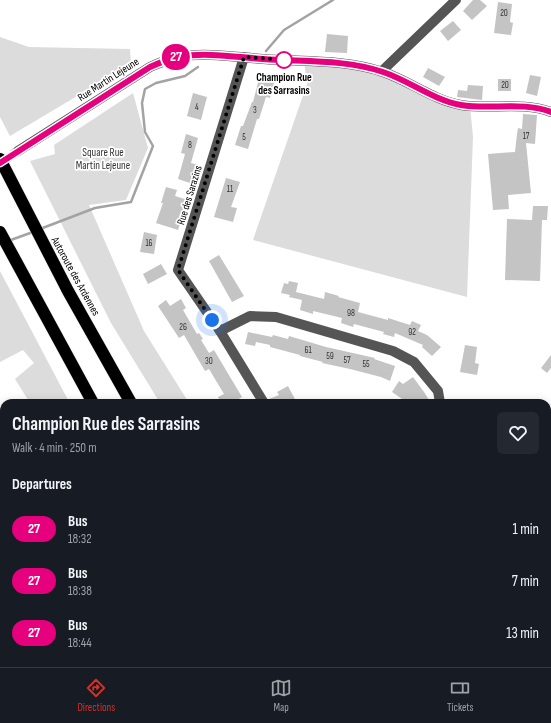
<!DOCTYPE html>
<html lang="en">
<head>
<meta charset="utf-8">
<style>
	:root { --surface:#171b24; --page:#242831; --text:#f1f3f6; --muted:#9ea1a6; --line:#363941; --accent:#d93025 }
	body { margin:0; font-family:"Sofia Sans Condensed",sans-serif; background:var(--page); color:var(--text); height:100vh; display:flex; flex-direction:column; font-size:15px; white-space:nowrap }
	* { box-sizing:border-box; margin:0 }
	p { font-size:13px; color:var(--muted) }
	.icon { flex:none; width:22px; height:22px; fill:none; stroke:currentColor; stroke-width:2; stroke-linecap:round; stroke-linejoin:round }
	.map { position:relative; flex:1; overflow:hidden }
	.side { position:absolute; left:0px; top:399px; width:551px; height:268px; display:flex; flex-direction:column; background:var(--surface); border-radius:12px 12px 0 0; box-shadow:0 2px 10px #0003 }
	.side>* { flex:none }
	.badge { padding:0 8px; border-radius:13px; font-size:14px; line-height:26px }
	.you { position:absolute; width:20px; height:20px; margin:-10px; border:3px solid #fff; border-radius:50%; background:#1a73e8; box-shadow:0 0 0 6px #1a73e833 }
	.map>.badge { position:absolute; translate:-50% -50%; box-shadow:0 0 0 2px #fff }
	h2 { padding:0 12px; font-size:15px; line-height:36px }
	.round { display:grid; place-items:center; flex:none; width:42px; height:42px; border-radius:6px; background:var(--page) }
	.head { display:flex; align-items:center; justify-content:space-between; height:68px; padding:0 12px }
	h1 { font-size:19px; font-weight:700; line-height:30px }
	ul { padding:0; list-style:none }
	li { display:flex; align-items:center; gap:12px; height:52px; padding:0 12px }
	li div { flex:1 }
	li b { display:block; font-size:15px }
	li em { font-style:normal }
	li .badge { min-width:44px; font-weight:700; text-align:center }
	.tabs { display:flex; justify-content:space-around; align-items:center; height:56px; border-top:1px solid var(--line); background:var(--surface); font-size:11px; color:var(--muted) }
	.tabs a { display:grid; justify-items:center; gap:2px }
	.tabs .current { color:var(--accent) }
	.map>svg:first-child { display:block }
	.green { fill:#dcdcdc }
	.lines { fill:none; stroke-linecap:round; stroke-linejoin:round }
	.stream { stroke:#a3a3a3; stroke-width:2.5 }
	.building { fill:#c4c4c4 }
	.minor-tunnel { stroke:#d9d9d9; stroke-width:10; stroke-dasharray:10 5; stroke-linecap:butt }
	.highway-casing { stroke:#dbdbdb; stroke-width:13 }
	.minor { stroke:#555; stroke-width:10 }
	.highway { stroke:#000; stroke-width:12 }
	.line-casing { stroke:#fff; stroke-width:9 }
	.line { stroke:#e6007e; stroke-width:6 }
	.walk { stroke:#000; stroke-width:4; stroke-dasharray:0 7.2 }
	.stop-dot { fill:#fff; stroke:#e6007e; stroke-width:2 }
	.labels { text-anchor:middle; stroke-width:3.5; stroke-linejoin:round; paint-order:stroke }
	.number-label { font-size:9px; fill:#313131 }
	.stop-label { font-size:11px; font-weight:bold; fill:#000; stroke:#fff }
	.street-label { font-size:11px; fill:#000; stroke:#fff }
	.park-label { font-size:11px; fill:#333; stroke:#fff }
</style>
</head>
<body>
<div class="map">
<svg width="551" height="667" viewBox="0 0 551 667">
	<rect width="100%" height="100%" fill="#fff"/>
	<g class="green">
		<path d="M0 37 29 47 130 49 131 64 10 136 0 117Z"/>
		<path d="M304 61 360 67 470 106 473 137 467 297 253 240 307 84Z"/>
		<path d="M133 93 148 148 126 200 89 205 144 331 189 403H160L111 323 30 161 55 154 54 145Z"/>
		<path d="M0 271 67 398 69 403H30L15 379 34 363 23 350 0 362Z"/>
		<path d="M341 663H387L413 667H344Z"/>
	</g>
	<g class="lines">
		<g class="stream">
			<path d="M266 51 284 30 333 0"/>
			<path d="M40 229 95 208 131 202 153 146 145 132 142 103 145 89 156 83 185 76 198 67"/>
			<path d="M8 241 33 232"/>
		</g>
	</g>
	<g class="building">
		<path d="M473 0H480L487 6 472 20 463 11Z"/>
		<path d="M498 2 512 4 510 22 513 23 511 35 494 33Z"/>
		<path d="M453 21 461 30 448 41 440 31Z"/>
		<path d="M327 34 348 36 347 53 325 52Z"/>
		<path d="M428 68 445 77 439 86 423 77Z"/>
		<path d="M260 75 275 79 270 98 266 97 259 119H257L248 149 235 145 241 126H243L252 102H253Z"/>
		<path d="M530 75 541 77 537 96 526 93Z"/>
		<rect x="498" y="79" width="13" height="12"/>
		<path d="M468 85 483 86 482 100 457 97 458 90 467 91Z"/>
		<path d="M193 93 207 97 201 120 187 116Z"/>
		<path d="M523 114 537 115 535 144 526 143 531 193 508 195 509 209 493 210 488 154 515 152 517 134 518 128 522 129Z"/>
		<path d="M186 134 198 138 191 163 198 165 193 184 178 179 185 154 181 153Z"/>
		<path d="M226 178 240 182 231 207 237 208 233 222 214 217Z"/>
		<path d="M166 187 177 190 175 196 188 200 178 230 156 223 163 203H161Z"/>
		<path d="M533 206H548L547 220H542L540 281 505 280 507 219 532 220Z"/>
		<path d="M144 232 157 235 154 254 140 252Z"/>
		<path d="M219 255 244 296 232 302 209 261Z"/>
		<path d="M161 264 167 274 148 284 143 274Z"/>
		<path d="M289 281 298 283 296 292 324 299 325 292 339 296 338 297 360 303 358 312 388 320V318L410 325 412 321 421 325 418 331 427 335 441 347 432 356 422 347 423 345 395 333 394 337 383 334 384 332 354 324 353 327 341 323 342 318 313 311V314L300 310 302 300 289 297 290 295 281 293 284 283 288 284Z"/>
		<path d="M181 299 186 308 183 310 197 334 199 333 203 339 201 340 209 353 214 350 242 397 232 403H221L218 397 224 394 209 369 205 371 184 335 179 338 158 306 166 300 170 306Z"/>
		<path d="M248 332 272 337 273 335 288 339 289 336 326 347 375 358 374 359 395 366 390 381 381 377 350 369 322 363 323 362 300 356V355L270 347V345L256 342 255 346 245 344Z"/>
		<path d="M465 345 477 347 475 363 479 364 477 375 460 372Z"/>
		<path d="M551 355V368L547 373 541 368Z"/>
		<path d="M413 377 424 392 431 403H408L392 392 399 381 403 384Z"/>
		<path d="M288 386 297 403H270L269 399 279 395 277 392Z"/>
	</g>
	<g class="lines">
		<path class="minor-tunnel" d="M0 163 18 151"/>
		<g class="highway-casing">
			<g id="highway">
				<path d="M0 159 68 291 131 403"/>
				<path d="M0 232 93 403"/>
				<path d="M214 663 216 667"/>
				<path d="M249 663 251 667"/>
				<path d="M287 663 290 667"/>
				<path d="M320 663 323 667"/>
			</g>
		</g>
		<g class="minor">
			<path d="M244 57 178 270 220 331 264 403"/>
			<path d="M382 71 456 0"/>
			<path d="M18 151 150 67C159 63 168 59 178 57 206 52 235 57 263 59 302 62 345 59 383 72 410 81 433 100 461 105 491 110 522 101 551 112"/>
			<path d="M220 331 250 316 276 317 393 351 414 362 438 391 440 403"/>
			<path d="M547 453 551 454"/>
			<path d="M0 497 4 504"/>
			<path d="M102 663 103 667"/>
		</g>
		<use href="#highway" class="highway"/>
	</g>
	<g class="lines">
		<g class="line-casing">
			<path id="line" d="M0 163 150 67C159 63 168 59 178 57 206 52 235 57 263 59 302 62 345 59 383 72 410 81 433 100 461 105 491 110 522 101 551 112"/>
		</g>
		<use href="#line" class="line"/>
		<path class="walk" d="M212 320 178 270 244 57 290 60H284"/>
	</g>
	<circle class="stop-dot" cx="284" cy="60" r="8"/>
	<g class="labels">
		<g class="number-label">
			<text x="504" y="16">20</text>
			<text x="505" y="88">20</text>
			<text x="197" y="110">4</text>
			<text x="255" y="113">3</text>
			<text x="526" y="139">17</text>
			<text x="244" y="140">5</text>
			<text x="190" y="148">8</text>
			<text x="230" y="192">11</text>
			<text x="149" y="246">16</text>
			<text x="351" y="316">98</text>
			<text x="183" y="330">26</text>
			<text x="412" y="335">92</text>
			<text x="308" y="353">61</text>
			<text x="330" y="359">59</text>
			<text x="347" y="363">57</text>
			<text x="209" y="364">30</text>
			<text x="366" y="367">55</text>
		</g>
		<g class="stop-label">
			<text x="284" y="81">Champion Rue<tspan x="284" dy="13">des Sarrasins</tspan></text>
		</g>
		<g class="street-label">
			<text transform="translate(108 79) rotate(-33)" y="4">Rue Martin Lejeune</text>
			<text transform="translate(189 195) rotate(-73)" y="4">Rue des Sarazins</text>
			<text transform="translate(76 276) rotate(61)" y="4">Autoroute des Ardennes</text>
		</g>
		<g class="park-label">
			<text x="103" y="156">Square Rue<tspan x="103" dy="13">Martin Lejeune</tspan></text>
		</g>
	</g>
</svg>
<div class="you" style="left:212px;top:320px"></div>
<b class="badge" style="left:176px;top:57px;background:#e6007e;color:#fff">27</b>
<section class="side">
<div class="head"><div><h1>Champion Rue des Sarrasins</h1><p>Walk · 4 min · 250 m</p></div><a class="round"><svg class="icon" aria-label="heart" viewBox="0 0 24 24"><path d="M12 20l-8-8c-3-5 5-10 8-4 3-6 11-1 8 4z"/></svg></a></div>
<h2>Departures</h2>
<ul>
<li><span class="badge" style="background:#e6007e;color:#fff">27</span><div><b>Bus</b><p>18:32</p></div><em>1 min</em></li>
<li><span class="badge" style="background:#e6007e;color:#fff">27</span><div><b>Bus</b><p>18:38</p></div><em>7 min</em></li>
<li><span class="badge" style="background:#e6007e;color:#fff">27</span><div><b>Bus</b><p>18:44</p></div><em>13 min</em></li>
</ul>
</section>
</div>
<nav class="tabs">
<a class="current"><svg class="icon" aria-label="directions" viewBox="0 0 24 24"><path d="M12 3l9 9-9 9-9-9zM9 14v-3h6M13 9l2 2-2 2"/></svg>Directions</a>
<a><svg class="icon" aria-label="map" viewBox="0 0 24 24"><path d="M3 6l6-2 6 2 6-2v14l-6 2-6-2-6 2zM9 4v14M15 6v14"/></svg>Map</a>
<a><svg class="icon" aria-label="tickets" viewBox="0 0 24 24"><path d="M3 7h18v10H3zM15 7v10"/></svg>Tickets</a>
</nav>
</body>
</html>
